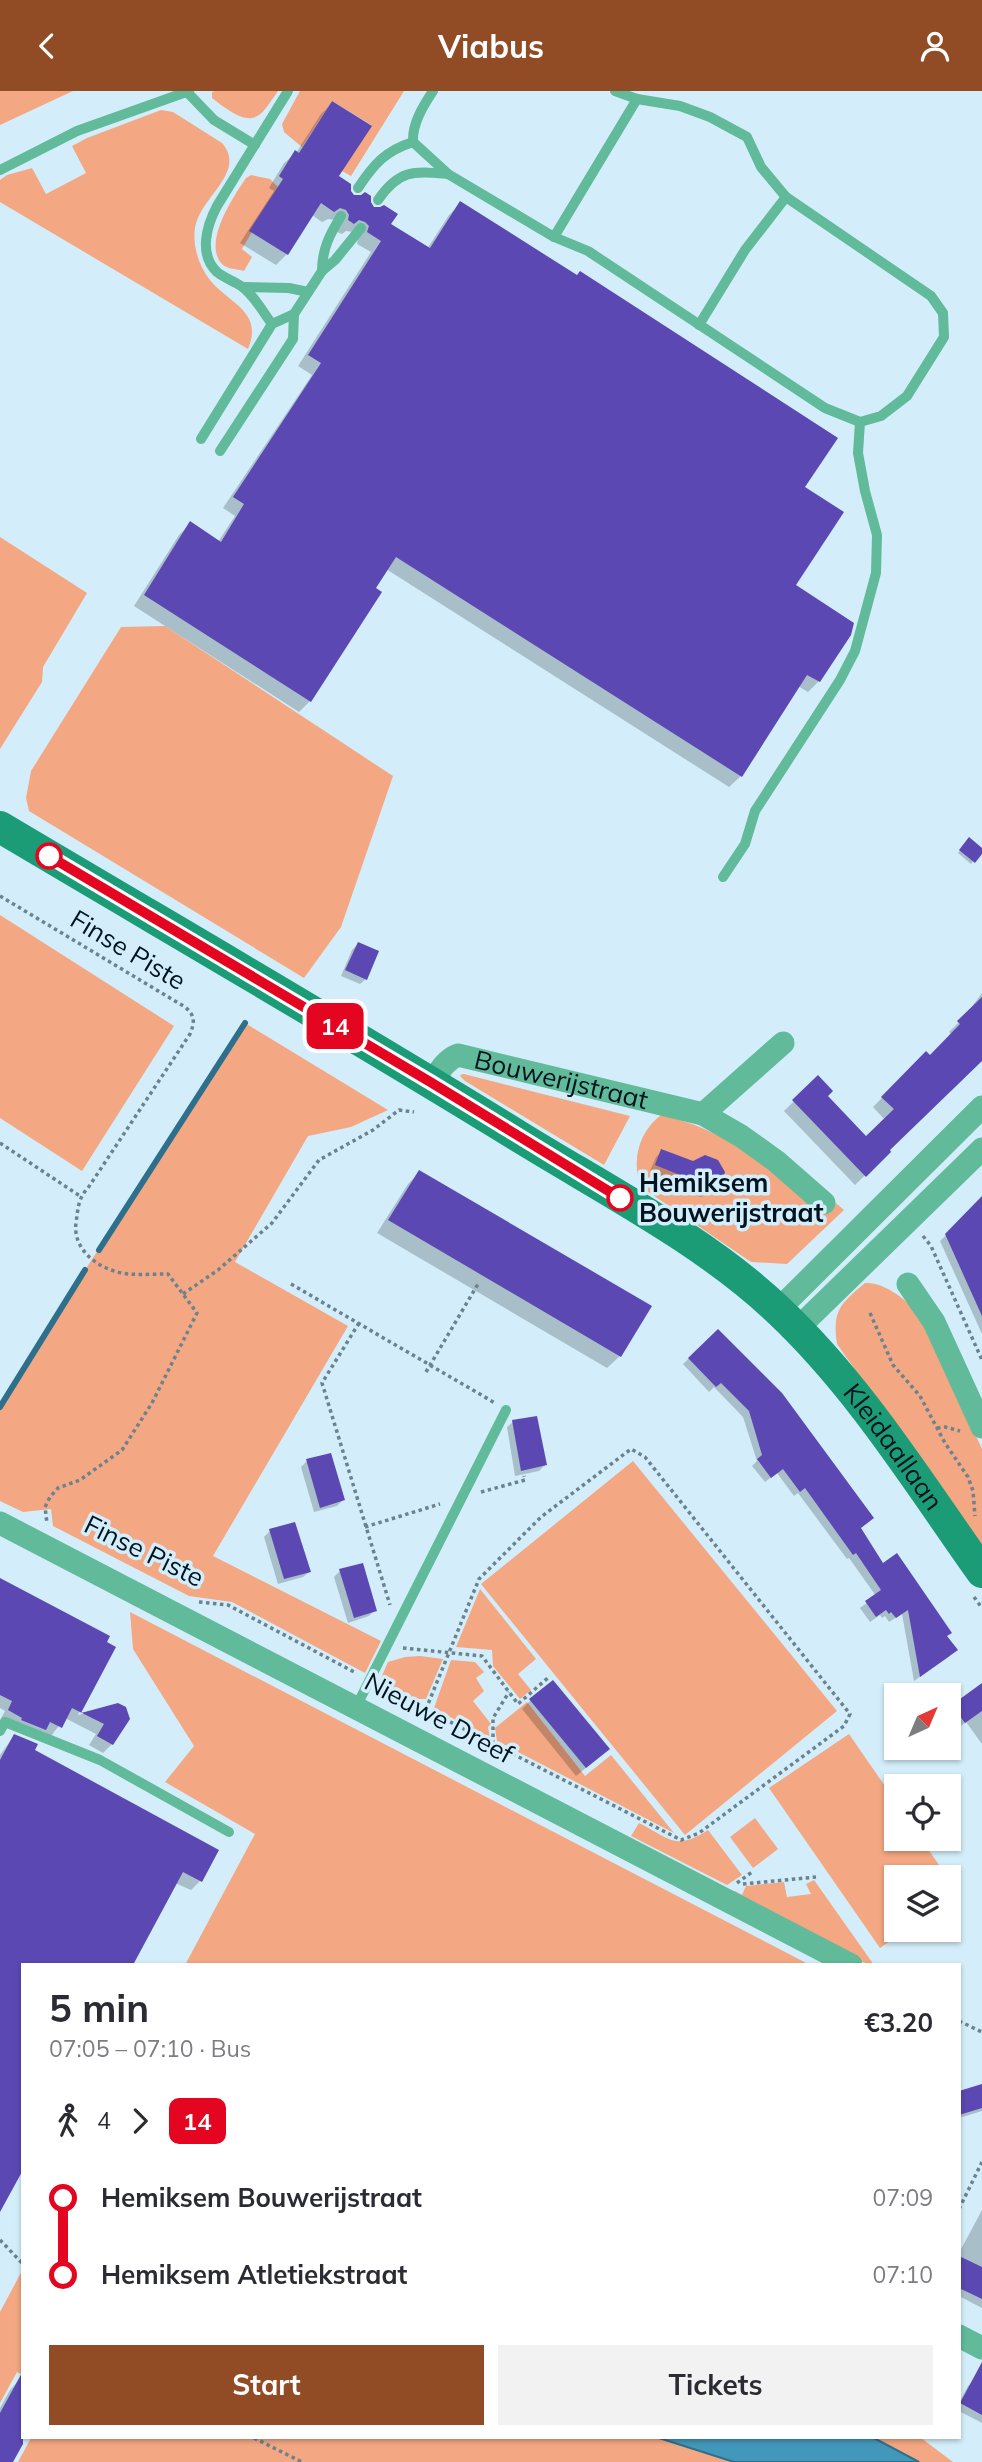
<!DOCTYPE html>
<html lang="en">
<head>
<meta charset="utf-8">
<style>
	:root { --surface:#fff; --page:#f2f2f3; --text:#2b2b33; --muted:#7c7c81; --accent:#924c25 }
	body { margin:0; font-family:Mulish,sans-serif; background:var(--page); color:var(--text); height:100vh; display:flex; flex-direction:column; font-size:26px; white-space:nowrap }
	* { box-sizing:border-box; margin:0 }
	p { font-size:23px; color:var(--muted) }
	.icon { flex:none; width:38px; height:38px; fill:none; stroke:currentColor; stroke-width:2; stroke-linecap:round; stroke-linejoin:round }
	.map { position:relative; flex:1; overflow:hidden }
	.sheet { position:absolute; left:21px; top:1872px; width:940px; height:476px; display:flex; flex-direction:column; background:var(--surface); border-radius:0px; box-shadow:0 2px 5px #0004 }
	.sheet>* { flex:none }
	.badge { padding:0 14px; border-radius:10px; font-size:24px; line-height:46px }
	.needle { width:46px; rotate:44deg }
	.fabs { position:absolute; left:884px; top:1592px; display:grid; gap:14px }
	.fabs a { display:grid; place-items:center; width:77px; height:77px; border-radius:0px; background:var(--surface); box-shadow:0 2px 5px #0004; font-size:35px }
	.map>.badge { position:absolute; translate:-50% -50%; box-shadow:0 0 0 4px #fff }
	.legs { display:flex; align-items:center; gap:10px; height:77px; padding:0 28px; font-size:23px }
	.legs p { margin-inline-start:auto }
	.head { display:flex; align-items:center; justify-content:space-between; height:119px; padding:0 28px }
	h1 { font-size:38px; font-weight:700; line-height:52px }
	.button { display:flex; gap:14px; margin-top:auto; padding:14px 28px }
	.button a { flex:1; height:80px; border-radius:0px; background:var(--accent); color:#fff; font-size:28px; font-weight:700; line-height:80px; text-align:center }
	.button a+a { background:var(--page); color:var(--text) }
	ul { padding:0 28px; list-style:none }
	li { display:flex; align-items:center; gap:24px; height:77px; font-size:26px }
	li i { display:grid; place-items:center; width:10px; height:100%; margin:0 9px; background:currentColor }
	li i::after { content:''; width:18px; height:18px; margin:-9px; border:5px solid; border-radius:50%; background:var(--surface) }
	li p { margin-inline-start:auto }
	li:first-child i { background:linear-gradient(#0000 50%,currentColor 0) }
	li:last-child i { background:linear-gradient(currentColor 50%,#0000 0) }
	header { display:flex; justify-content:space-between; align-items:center; height:91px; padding:0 28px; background:var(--accent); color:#fff; font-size:32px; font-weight:700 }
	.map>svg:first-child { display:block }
	.green { fill:#f3a782 }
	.water { fill:#4298ba; stroke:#2e708c; stroke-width:2 }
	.shadow { fill:#0003 }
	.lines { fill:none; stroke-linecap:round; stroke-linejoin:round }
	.stream { stroke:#2e708c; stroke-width:6 }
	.building { fill:#5b48b2 }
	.path { stroke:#6b838e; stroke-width:3.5; stroke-dasharray:3.5 3.5; stroke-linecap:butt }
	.lane { stroke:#61ba99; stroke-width:10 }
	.street { stroke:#61ba99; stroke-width:23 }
	.secondary { stroke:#1b9c76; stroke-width:32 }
	.line-1-casing { stroke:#fff; stroke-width:16 }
	.line-1 { stroke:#e40521; stroke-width:10 }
	.stop-1-dot { fill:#fff; stroke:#e40521; stroke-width:3.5 }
	.labels { text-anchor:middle; stroke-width:7; stroke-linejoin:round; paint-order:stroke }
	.street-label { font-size:26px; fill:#00141f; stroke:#d3eefa }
	.stop-label { font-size:26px; font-weight:bold; fill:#00141f; stroke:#d3eefa; text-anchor:start }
</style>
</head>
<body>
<header><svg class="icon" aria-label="back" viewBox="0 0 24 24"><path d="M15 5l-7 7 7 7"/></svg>Viabus<svg class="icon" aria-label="person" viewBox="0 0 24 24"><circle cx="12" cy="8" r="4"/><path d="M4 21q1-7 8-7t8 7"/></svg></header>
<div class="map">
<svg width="982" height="2371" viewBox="0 0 982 2371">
	<rect width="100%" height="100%" fill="#d3eefa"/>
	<g class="green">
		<path d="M0 0H73L0 34Z"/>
		<path d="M278 0C263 21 257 37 230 20 224 16 218 12 212 7V1L215 0Z"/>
		<path d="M300 0H404L351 85 342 80 371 34 332 10 302 56 284 41 282 33Z"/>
		<path d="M161 19 173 21 222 52C245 78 208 102 198 127 194 135 194 145 195 154 197 167 202 179 210 189 228 212 264 220 248 258L0 111V89L7 84 32 77 46 103 86 82 72 55 87 47Z"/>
		<path d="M251 84 270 88 278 96 242 158 252 166 244 180C237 178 228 178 223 174 201 153 234 105 246 87Z"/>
		<path d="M0 446 87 502 43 576 42 591 0 658Z"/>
		<path d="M165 535 393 685 341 836 304 887 29 720 26 707 31 680 121 536Z"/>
		<path d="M0 824 174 935 82 1080 0 1027Z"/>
		<path d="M245 932 388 1019 351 1036 308 1045 235 1171 348 1235 213 1465 381 1550 365 1582 232 1511 189 1505 53 1435 51 1418 23 1421 0 1410V1316L85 1179Z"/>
		<path d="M462 983H464L630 1025 604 1074 465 990 460 985Z"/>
		<path d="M661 1024C729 1039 773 1080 828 1119L836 1112 844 1119 787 1173 751 1171 641 1096C631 1069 639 1041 661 1024Z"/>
		<path d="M865 1192C885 1191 908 1210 921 1225L982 1358V1459L837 1253C832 1220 840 1213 865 1192Z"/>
		<path d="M633 1370 837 1620 685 1744 481 1493Z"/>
		<path d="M480 1498 536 1568 518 1583 531 1599 520 1608 493 1575 492 1559 456 1556Z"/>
		<path d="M130 1521 810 1874H185L255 1743 165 1691 194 1655 133 1558Z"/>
		<path d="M420 1565 443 1568 426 1608H416L380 1589 388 1571 405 1566Z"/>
		<path d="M451 1569 475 1571 484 1581 476 1587 484 1600 473 1610 491 1633 488 1636 490 1648 434 1617Z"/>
		<path d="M527 1611 585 1685 611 1664 674 1742 497 1650 495 1637Z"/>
		<path d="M849 1643 896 1711V1748H921L948 1787H896V1839H906L880 1857 769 1697Z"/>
		<path d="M755 1727 778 1758 753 1777 730 1746Z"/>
		<path d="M639 1732C670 1748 676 1760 708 1739L742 1784 727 1794 631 1745Z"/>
		<path d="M814 1789 874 1874H869L733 1804 735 1800 742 1804 746 1795 784 1791 787 1806 811 1803 806 1793Z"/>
		<path d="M23 2178V2284L17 2281 0 2312V2221Z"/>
		<path d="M31 2347H659L734 2371H18Z"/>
		<path d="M874 2347H921L953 2371H919Z"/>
	</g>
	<path class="water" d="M659 2347H874L919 2371H734Z"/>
	<g class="shadow">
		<path d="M332 12 337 85 353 106 369 112 389 134 427 158 449 124 460 113 803 397 794 494 819 590 808 601 798 595 741 685 729 696 386 478 310 610 299 621 134 515 179 444 190 433 218 451 235 425 223 417 312 284 298 275 371 161 357 153 358 147 354 141 346 140 342 143 337 141 335 129 328 128 322 131 312 124 287 163 276 174 240 152 274 100 269 97 284 72 296 62 321 23Z"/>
		<path d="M964 754 982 759 971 773 958 762Z"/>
		<path d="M358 853 366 888 360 893 341 885 352 859Z"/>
		<path d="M982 902V970L979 971 888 1059 889 1061 855 1094 784 1020 818 987 826 1006 866 1047 885 1029 873 1016 926 962 930 966 952 944 949 941 965 925Z"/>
		<path d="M662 1060 719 1094 701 1106 689 1102 685 1094 650 1080 656 1066Z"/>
		<path d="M420 1081 649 1215 620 1265 607 1277 377 1142 408 1093Z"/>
		<path d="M982 1109V1243L940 1150Z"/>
		<path d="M718 1240 872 1427 859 1438 883 1474 946 1545 950 1565 914 1590 902 1523 889 1531 885 1525 882 1527 880 1524 870 1531 860 1517 876 1505 849 1467 847 1468 798 1402 794 1405 777 1382 765 1391 752 1375 757 1370 743 1326 714 1296 709 1301 683 1273Z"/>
		<path d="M513 1331 545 1374 539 1380 515 1385 507 1336Z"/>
		<path d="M307 1370 343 1409 337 1415 314 1421 301 1376Z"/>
		<path d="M270 1440 309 1481 303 1486 278 1493 264 1446Z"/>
		<path d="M340 1480 375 1519 369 1525 348 1532 334 1486Z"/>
		<path d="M0 1489 113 1557 78 1624 118 1614 112 1653 103 1662 89 1654 96 1643 65 1627 51 1645 42 1640 35 1647 0 1629 5 1620 0 1617Z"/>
		<path d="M982 1594V1653L966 1631 958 1637 949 1623 961 1609Z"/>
		<path d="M531 1609 598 1667 576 1685 522 1618Z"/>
		<path d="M14 1645 33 1660 217 1759 200 1790 191 1799 175 1792 131 1874H23L0 2118V1664Z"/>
		<path d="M982 1995V2020L959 2027V2002Z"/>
		<path d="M982 2119V2217L959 2205V2162Z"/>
		<path d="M19 2289 24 2347 11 2371H0V2317L10 2299Z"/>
		<path d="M974 2289 982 2293V2332L959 2320V2312L968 2295Z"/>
	</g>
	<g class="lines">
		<g class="stream">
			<path d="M99 1159 245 932"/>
			<path d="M0 1316 85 1179"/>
		</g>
	</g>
	<g class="building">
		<path d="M332 10 372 35 339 85 351 93V100L354 104H361L365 101 371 105V111L374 116H380L384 114 398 123 391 133 430 157 460 110 577 184 580 180 838 347 805 396 844 421 796 494 854 532 851 544 820 591 807 584 742 686 396 466 376 497 382 501 311 611 144 504 190 430 221 451 244 413 233 406 321 272 308 264 381 150 367 141 369 135 365 131 359 129 354 133 348 129 349 124 346 119 340 117 334 121 321 112 288 164 249 140 283 88 279 85 295 59 299 62Z"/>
		<path d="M969 746 982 757V763L975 772 959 759Z"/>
		<path d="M358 851 379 860 367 889 345 879Z"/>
		<path d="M982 906V970L890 1059 891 1061 866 1086 792 1009 818 984 833 1000 828 1005 866 1045 894 1018 881 1006 926 960 930 964 960 933 957 930Z"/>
		<path d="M661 1058 693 1070 705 1064 718 1069 725 1081 721 1095 708 1101 695 1097 690 1088 655 1074Z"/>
		<path d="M419 1079 652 1215 621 1266 388 1129Z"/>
		<path d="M982 1105V1225L945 1143Z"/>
		<path d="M718 1238 782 1302 874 1427 861 1437 883 1472 897 1462 952 1542 947 1545 958 1559 920 1586 908 1519 896 1527 891 1521 889 1523 886 1519 876 1526 865 1510 881 1499 856 1462 853 1464 805 1397 800 1401 783 1378 771 1387 757 1368 762 1364 749 1320 721 1292 716 1296 688 1267Z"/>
		<path d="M537 1325 547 1374 521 1380 512 1329Z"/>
		<path d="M331 1362 345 1409 320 1417 306 1368Z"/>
		<path d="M295 1431 311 1481 284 1488 269 1438Z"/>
		<path d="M363 1472 377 1520 354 1527 339 1478Z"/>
		<path d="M0 1487 110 1545 107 1551 116 1556 81 1622 118 1612 126 1616 130 1628 113 1654 97 1645 104 1633 72 1617 62 1637 50 1631 46 1639 21 1629 22 1627 8 1619 12 1610 0 1604Z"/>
		<path d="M553 1589 610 1658 586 1677 529 1608Z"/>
		<path d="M982 1592V1620L965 1632 953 1616 961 1610 960 1608Z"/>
		<path d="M14 1643 38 1653 35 1659 219 1759 202 1791 183 1781 133 1874H23V2079L0 2121V1669Z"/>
		<path d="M982 1993V2017L959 2024V2000Z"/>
		<path d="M959 2165 982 2176V2208L959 2197Z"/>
		<path d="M982 2271V2324L960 2312Z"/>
		<path d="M23 2280V2353L13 2371H0V2322Z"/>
	</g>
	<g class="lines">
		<g class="path">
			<path d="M0 805 185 916C195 924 195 931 190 943L88 1097C78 1107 78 1118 76 1132 72 1161 103 1181 129 1183 142 1184 156 1183 168 1183L197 1222 152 1312 122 1359 80 1389 58 1397 50 1406 45 1416 47 1432"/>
			<path d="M0 1052 80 1105"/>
			<path d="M923 1145 931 1155 982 1269"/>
			<path d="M291 1193 495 1312"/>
			<path d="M183 1203 218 1179 272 1132 319 1069 373 1039 399 1019 414 1021"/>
			<path d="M870 1222 893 1274 920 1305 945 1352 968 1386 973 1400 975 1425"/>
			<path d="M359 1232 322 1292 390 1514"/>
			<path d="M426 1281 478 1193"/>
			<path d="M937 1337 945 1336 960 1340"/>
			<path d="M481 1401 525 1389 524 1385"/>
			<path d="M365 1436 440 1413"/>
			<path d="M974 1506 982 1517"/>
			<path d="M199 1511 228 1514 356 1582"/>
			<path d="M403 1557 482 1565 518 1613 550 1585"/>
			<path d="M382 1595 421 1616 681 1749 699 1742 844 1635 850 1623 645 1366 631 1358 541 1426 479 1488 426 1618"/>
			<path d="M493 1653V1627L509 1601"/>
			<path d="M737 1792 752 1781"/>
			<path d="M743 1793 816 1786"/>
			<path d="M959 1930 982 1941"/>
			<path d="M959 2118 982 2071"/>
			<path d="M0 2149 23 2173"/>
			<path d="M254 2347 302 2371"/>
		</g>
		<g class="lane">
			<path d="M433 0C423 15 412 33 413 51L448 83 554 146 588 160 825 317 860 331 881 325 907 305 944 246 943 222 931 205 786 106 761 76 747 46 710 26 680 15 637 8 615 0"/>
			<path d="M187 1 214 29 255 54"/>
			<path d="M0 79 77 40 189 0"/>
			<path d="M358 97C374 73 385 60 413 51"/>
			<path d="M378 109C399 78 414 80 448 83"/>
			<path d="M554 146 637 8"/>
			<path d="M322 180C322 158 330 143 341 125"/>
			<path d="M243 196 289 197 308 201"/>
			<path d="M272 233C263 221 254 204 241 195 234 190 224 187 217 181 198 163 207 134 217 115L288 0"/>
			<path d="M699 234 745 159 786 106"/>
			<path d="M201 348 272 233 294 223"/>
			<path d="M220 360 293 248 294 223 322 180 335 169 361 137"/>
			<path d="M723 786 745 753 755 720 840 589 855 560 876 482 877 444 865 400 858 362 860 331"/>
			<path d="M356 1616 506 1319"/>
			<path d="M0 1640 5 1631 100 1669 229 1741"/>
		</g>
		<g class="street">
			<path id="s1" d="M432 992C439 981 445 969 458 964L703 1023 741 1045 776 1070 824 1112"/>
			<path d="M703 1023 783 952"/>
			<path d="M908 1193 934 1231 982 1336"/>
			<path d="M778 1219 982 1016"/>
			<path d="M797 1238 982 1058"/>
			<path d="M0 1432 851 1874"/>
			<path d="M959 2245 982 2257"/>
		</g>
		<path class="secondary" id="s2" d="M0 736C175 840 350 941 523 1048 606 1099 708 1152 778 1219 859 1295 918 1391 982 1481"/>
	</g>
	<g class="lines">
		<g class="line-1-casing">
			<path id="line-1" d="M49 765 432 992 620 1107"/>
		</g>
		<use href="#line-1" class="line-1"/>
	</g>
	<g class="stop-1-dot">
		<circle cx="49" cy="765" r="12"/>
		<circle cx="620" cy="1107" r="12"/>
	</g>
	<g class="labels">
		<g class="street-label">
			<text transform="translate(128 859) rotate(31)" y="9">Finse Piste</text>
			<text dy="9" stroke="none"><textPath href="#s1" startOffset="145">Bouwerijstraat</textPath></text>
			<text dy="9" stroke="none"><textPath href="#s2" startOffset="1096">Kleidaallaan</textPath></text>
			<text transform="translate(144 1460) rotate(26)" y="9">Finse Piste</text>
			<text transform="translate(439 1627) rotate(28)" y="9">Nieuwe Dreef</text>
		</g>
		<g class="stop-label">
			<text x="639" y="1101">Hemiksem<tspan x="639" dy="30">Bouwerijstraat</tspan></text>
		</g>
	</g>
</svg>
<div class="fabs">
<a><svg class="needle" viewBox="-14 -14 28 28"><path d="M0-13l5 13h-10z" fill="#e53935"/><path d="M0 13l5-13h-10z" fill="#7c7c81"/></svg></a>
<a><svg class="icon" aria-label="locate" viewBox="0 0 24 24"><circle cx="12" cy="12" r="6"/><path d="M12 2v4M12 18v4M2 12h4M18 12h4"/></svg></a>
<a><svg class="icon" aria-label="layers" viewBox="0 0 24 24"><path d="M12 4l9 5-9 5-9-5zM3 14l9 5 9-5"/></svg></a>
</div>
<b class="badge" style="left:335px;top:935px;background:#e40521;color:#fff">14</b>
<section class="sheet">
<div class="head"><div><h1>5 min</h1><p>07:05 – 07:10 · Bus</p></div><b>€3.20</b></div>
<div class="legs"><svg class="icon" aria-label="walk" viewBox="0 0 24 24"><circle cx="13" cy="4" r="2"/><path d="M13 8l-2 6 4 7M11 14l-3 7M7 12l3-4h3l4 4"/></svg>4<svg class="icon" aria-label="forward" viewBox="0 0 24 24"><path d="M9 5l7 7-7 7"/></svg><b class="badge" style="background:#e40521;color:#fff">14</b></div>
<ul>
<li><i style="color:#e40521"></i><b>Hemiksem Bouwerijstraat</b><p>07:09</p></li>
<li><i style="color:#e40521"></i><b>Hemiksem Atletiekstraat</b><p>07:10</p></li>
</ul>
<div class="button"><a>Start</a><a>Tickets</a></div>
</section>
</div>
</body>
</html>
